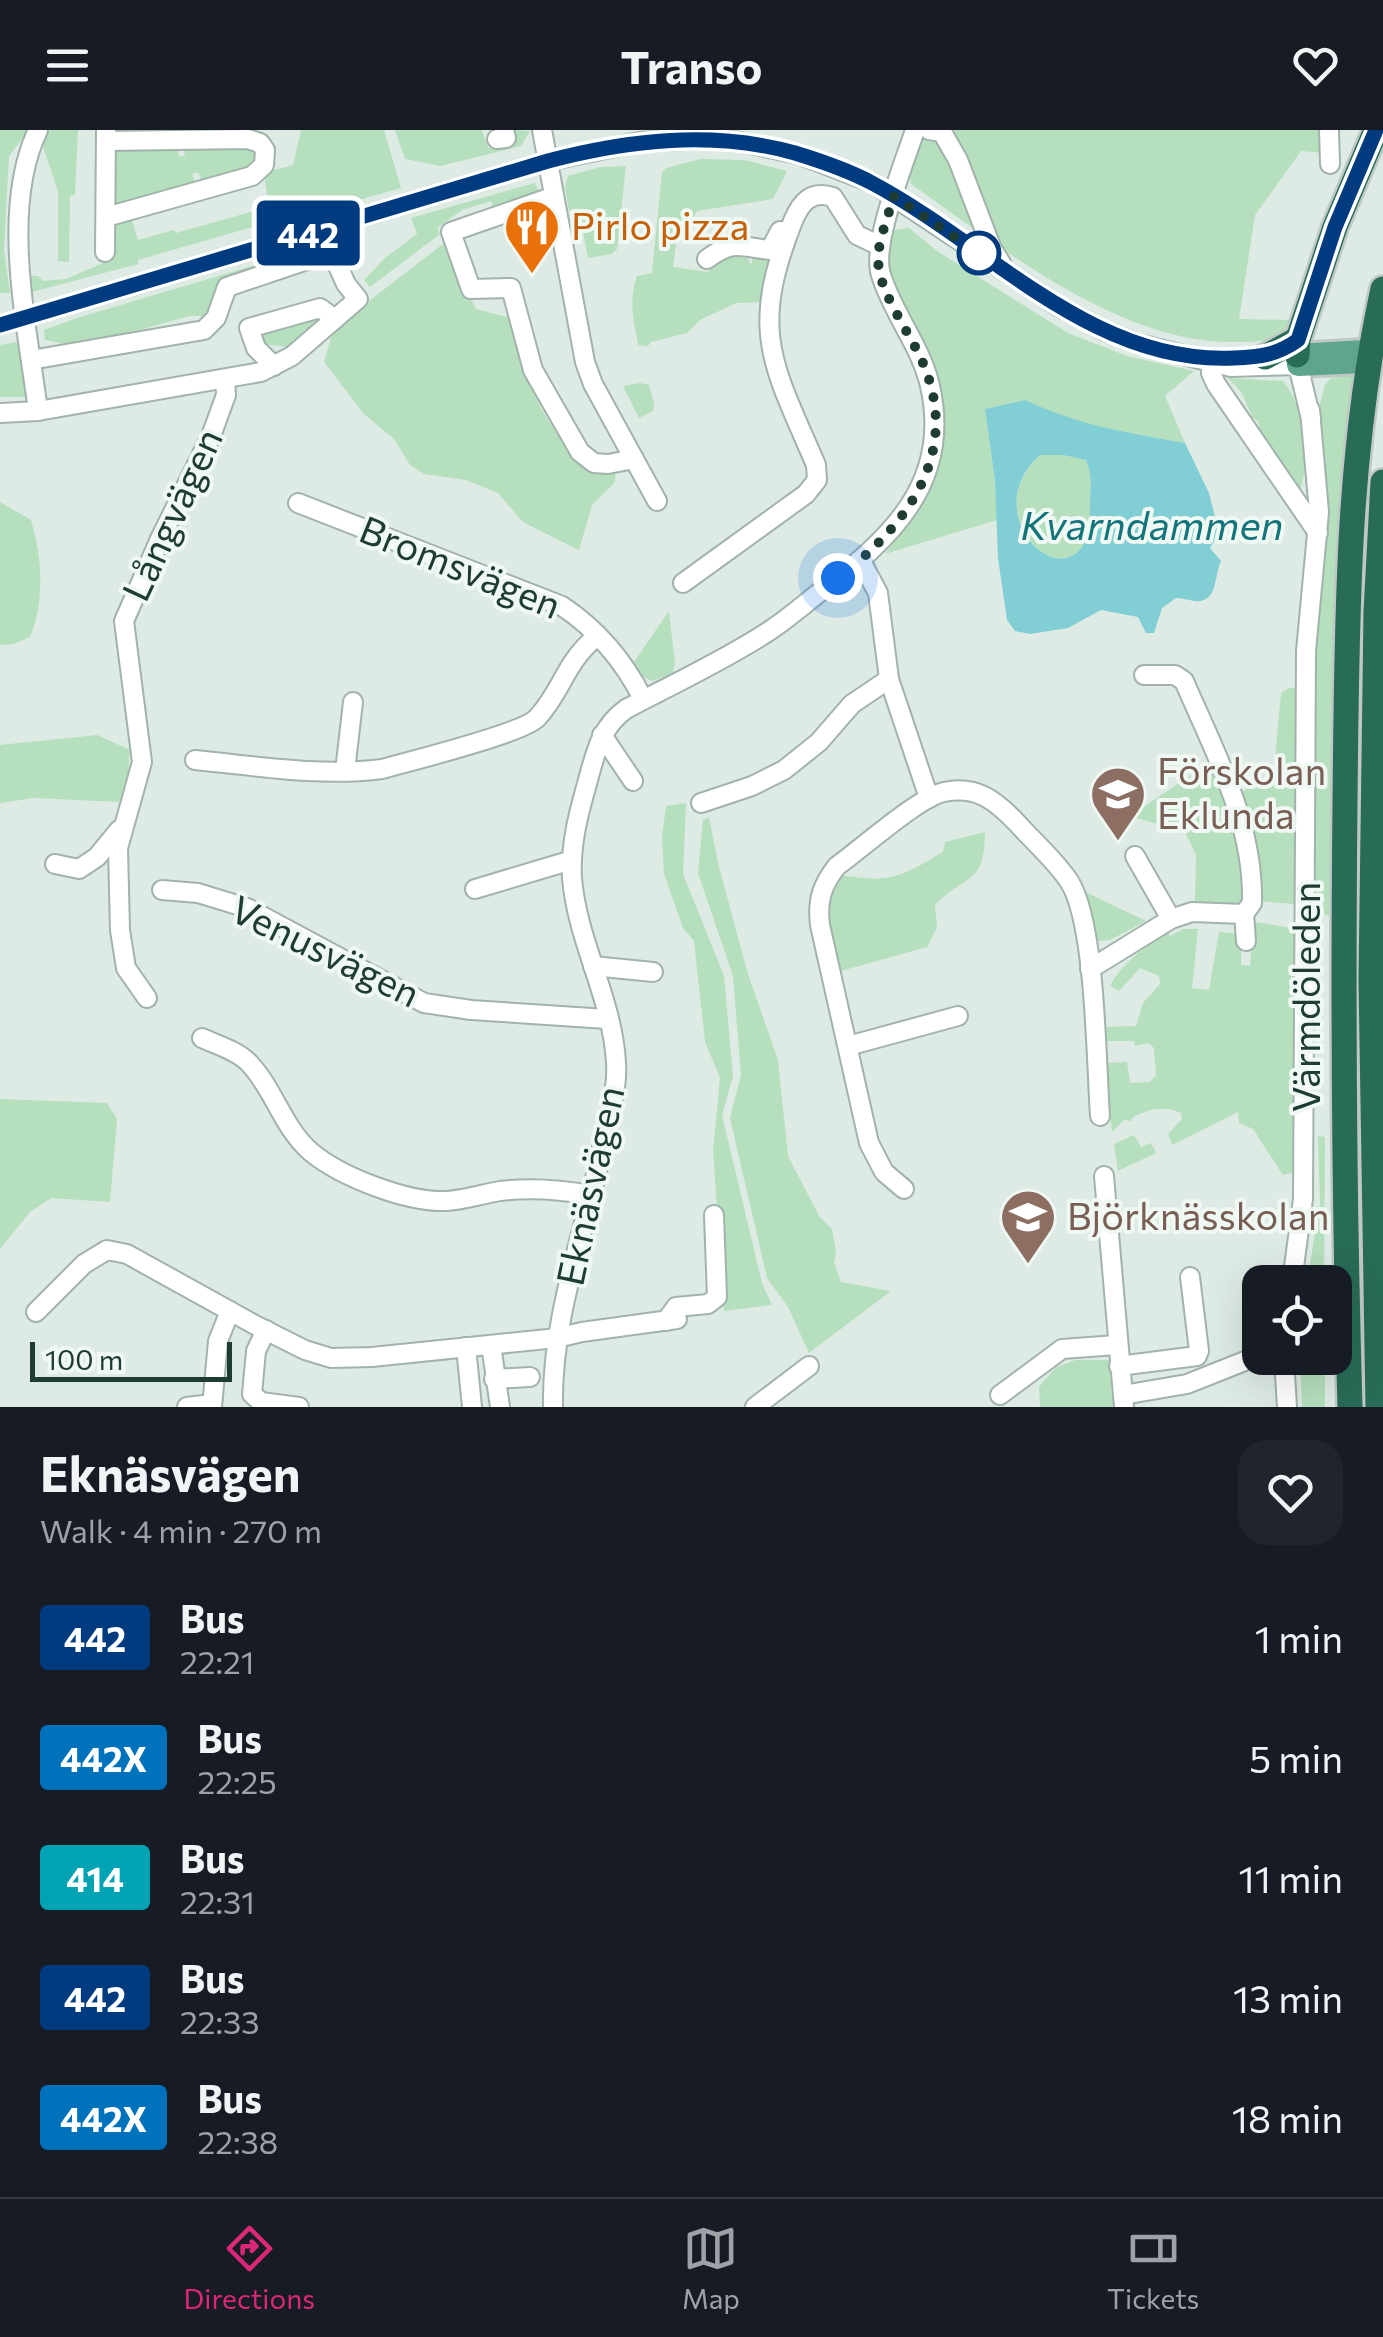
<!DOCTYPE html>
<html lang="en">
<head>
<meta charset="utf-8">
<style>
	:root { --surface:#171b24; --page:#20242c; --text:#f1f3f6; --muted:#9ea1a6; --line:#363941; --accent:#db2777 }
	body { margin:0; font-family:Commissioner,sans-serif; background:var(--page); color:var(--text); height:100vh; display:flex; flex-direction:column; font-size:38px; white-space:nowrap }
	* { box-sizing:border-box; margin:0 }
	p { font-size:32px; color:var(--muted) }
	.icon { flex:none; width:55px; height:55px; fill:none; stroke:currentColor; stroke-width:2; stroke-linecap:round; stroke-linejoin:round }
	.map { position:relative; height:1277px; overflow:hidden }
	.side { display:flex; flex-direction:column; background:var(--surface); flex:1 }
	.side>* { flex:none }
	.badge { padding:0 20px; border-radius:8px; font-size:35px; line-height:65px }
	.controls { position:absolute; left:1242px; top:1135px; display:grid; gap:20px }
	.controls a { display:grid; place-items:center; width:110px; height:110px; border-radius:20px; background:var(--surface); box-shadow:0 10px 40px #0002; font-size:50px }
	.scale { position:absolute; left:30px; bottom:25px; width:202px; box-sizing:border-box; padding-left:10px; border:5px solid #1e3c32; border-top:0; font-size:28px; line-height:35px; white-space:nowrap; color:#1e3c32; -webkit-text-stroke:8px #eff8f2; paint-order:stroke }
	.you { position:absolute; width:50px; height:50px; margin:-25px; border:8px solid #fff; border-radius:50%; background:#1a73e8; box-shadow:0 0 0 15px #1a73e833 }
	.map>.badge { position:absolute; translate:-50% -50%; box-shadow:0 0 0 5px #fff }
	.round { display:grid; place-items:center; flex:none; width:105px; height:105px; border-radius:30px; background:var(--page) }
	.headline { display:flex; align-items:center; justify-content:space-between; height:170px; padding:0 40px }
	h1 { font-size:48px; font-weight:700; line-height:75px }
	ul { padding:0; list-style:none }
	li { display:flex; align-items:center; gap:30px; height:120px; padding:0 40px }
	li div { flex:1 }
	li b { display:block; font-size:38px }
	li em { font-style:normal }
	li .badge { min-width:110px; font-weight:700; text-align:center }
	header { display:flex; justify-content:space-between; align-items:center; height:130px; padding:0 40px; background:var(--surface); font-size:45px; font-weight:700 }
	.tabs { display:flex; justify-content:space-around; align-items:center; height:140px; border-top:2px solid var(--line); background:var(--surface); font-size:28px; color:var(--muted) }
	.tabs a { display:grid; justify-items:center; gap:5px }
	.tabs .active { color:var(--accent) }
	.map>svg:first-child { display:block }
	.green { fill:#b5dfbd }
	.water { fill:#81cfd5; fill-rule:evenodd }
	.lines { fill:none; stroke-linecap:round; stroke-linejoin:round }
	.minor-casing { stroke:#a1b3ab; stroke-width:22 }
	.major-casing { stroke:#c0c8c6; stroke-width:28 }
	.highway-casing { stroke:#c0c8c6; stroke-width:30 }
	.minor { stroke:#fff; stroke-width:18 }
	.major { stroke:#5fa48d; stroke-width:22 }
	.highway { stroke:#286b57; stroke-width:25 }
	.line-casing { stroke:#fff; stroke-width:22 }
	.line { stroke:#003b80; stroke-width:15 }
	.walk { stroke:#1e3c32; stroke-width:10; stroke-dasharray:0 18 }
	.stop-dot { fill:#fff; stroke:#003b80; stroke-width:5 }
	.labels { text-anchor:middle; stroke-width:8; stroke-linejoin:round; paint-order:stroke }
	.food-label { font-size:38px; fill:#c56008; stroke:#eff8f2; text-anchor:start }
	.street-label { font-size:38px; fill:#1e3c32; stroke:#eff8f2 }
	.education-label { font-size:38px; fill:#785e54; stroke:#eff8f2; text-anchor:start }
	.water-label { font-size:40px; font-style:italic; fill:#14747c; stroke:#eff8f2 }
</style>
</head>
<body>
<header><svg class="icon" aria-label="menu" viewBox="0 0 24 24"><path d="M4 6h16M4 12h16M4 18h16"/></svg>Transo<svg class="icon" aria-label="heart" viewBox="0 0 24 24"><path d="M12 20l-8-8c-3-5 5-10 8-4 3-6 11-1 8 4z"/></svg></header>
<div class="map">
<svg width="1383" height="1277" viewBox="0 0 1383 1277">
	<rect width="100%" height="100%" fill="#deebe4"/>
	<g class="green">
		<path d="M0 0H29L9 26 4 120 10 163H0Z"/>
		<path d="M51 0H78L75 65 70 66 69 132 58 131V61L43 17 44 8Z"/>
		<path d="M301 0H384L401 58 271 95 264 43 293 35Z"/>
		<path d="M395 0H482L488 18 515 12 514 0 530 1 521 16 440 36 405 29Z"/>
		<path d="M924 0H1330L1323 23 1301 21 1255 85 1239 189 1290 190C1281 212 1261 212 1239 212 1122 216 1002 118 911 54L909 41Z"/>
		<path d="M176 12 179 26H185L182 13 258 15 259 37 204 57 198 42 192 44 198 59 124 77 112 71V20Z"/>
		<path d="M700 29 744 30 787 41 773 69 697 81 688 98 678 99 673 137 708 142 721 124H746L751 135 753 126 774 128 764 172 736 173 700 190 687 203 651 212 648 216 638 215C634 191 628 170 637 146L652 143 662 42 666 38Z"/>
		<path d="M626 36 617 119 612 124 588 128 579 80 569 81 565 57 568 46 600 37Z"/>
		<path d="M535 53 539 61 536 64 494 80 491 71 462 80 437 98 440 104 370 157 364 150 385 128 417 104 411 88Z"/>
		<path d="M261 79 266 93 138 130V134L28 163 24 146H38L43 151 66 149 110 130 111 95 116 90 131 88 138 110 174 100 176 103Z"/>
		<path d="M909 98 937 121 1068 203 1127 226 1194 241 1165 266 1185 313 1105 299 1057 285 1025 270 985 279 995 351 997 390 885 424 924 372 938 338 943 308 942 277 929 221 887 146 888 105 893 100Z"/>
		<path d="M342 109 346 132 335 123 238 149 211 183 204 186H190L124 204 66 214 45 210 44 200 77 188Z"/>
		<path d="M443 114 476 179 511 188C521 224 535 287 566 310 581 321 600 329 616 337L615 352 592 375 579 420 523 392 498 363 466 350 424 344 410 335 394 309 364 284 324 232 334 198Z"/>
		<path d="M316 189 324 190 294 218 257 213 255 202Z"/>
		<path d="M17 212 28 267H0V215Z"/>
		<path d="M1355 244 1336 412 1329 786 1310 780V595L1326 337 1320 273 1325 255 1330 249Z"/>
		<path d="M1228 248 1283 251C1306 279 1311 330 1299 364L1262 308 1258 291 1252 287 1242 263Z"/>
		<path d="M640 253 649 255 654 273 653 281 639 288 623 256Z"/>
		<path d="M1040 325H1063L1086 330C1093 347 1090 357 1090 375 1089 385 1092 396 1088 406 1064 469 975 385 1040 325Z"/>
		<path d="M1370 350 1365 493 1361 1200C1352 1064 1355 927 1356 790 1356 643 1355 496 1370 350Z"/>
		<path d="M0 372 31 390C42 426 45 472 30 507L14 514 0 515Z"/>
		<path d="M669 481 675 535 672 543 653 551 643 547 634 532Z"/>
		<path d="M1289 558H1296L1294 774 1257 771 1239 663 1268 648 1274 640 1281 563Z"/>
		<path d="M97 605 130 620 128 643 119 672 34 668 0 673V615Z"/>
		<path d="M1212 631 1242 716V773L1195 774 1196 725 1185 702 1130 686Z"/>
		<path d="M686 673 683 744 724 846 733 946 722 985 762 1153 772 1175 724 1181 713 1020 720 948 705 912 694 811 683 798 664 744 662 707 666 676Z"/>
		<path d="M709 687 718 733 747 841 778 930 788 1026 819 1086 832 1099 836 1121 834 1133 841 1152 891 1161 809 1223 788 1177 767 1148 730 988 741 945 733 846 698 743 703 690Z"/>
		<path d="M985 702C984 757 967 742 935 775L937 797 927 817 841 841C829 802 821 784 839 745 891 753 899 748 943 722L945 712Z"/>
		<path d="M1083 761 1146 791 1110 810 1098 811 1093 806Z"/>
		<path d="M1254 792 1298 799 1295 900 1297 1041 1283 1045 1253 999 1239 993 1238 982 1172 1015 1168 1004 1182 989 1181 983C1166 975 1148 979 1133 987L1131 991 1124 990 1112 1002 1105 933 1127 932 1130 953 1150 952 1156 945 1154 918 1148 913 1135 916 1134 911H1102V897L1136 896 1143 873 1160 854 1159 846 1140 838 1119 861 1110 856C1124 830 1146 818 1168 800L1170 806 1183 799H1198L1192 858 1209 860 1219 802 1241 804V835L1250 836Z"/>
		<path d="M0 969 107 973 117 989 110 1072 51 1068 30 1082 0 1119Z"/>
		<path d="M1134 1005 1141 1017 1151 1013 1156 1023 1118 1041 1114 1014Z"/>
		<path d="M1318 1006 1325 1007 1324 1152H1307L1320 1074Z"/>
		<path d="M1300 1228H1325V1277H1302Z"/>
		<path d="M1075 1230H1109L1113 1277H1040L1039 1257 1055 1238Z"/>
	</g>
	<path class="water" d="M1025 270C1077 295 1129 303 1185 313L1209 363 1219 403 1210 418 1221 431C1214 446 1218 474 1194 471 1188 470 1182 468 1176 468L1162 478 1154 503H1146L1138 487 1101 480 1068 498 1030 504 1015 501 1007 490 998 428 995 351 985 279ZM1040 325H1063L1086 330C1093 347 1090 356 1090 375 1089 385 1092 396 1088 406 1063 470 975 383 1040 325Z"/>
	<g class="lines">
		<g class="minor-casing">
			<g id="minor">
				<path d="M38 0C0 79 27 194 38 281"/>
				<path d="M542 0 585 232 593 254 657 371"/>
				<path d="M929 0 942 2 958 30 992 119 1001 133"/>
				<path d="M1329 0 1330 34"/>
				<path d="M497 9 506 8 504 0"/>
				<path d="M106 11 248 9 260 13 265 20 264 35 252 46 106 87"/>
				<path d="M552 67 451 102 471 159 511 158 533 240 580 322 594 333 608 334 634 329"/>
				<path d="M105 122 106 0"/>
				<path d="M707 129C734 109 740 117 770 120L780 101"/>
				<path d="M0 195 548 31 639 12 705 9 741 12 798 24 873 53 1058 176 1105 201 1139 214 1231 237 1298 235 1311 289"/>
				<path d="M1212 230 1211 243 1216 254 1318 403"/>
				<path d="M274 236 256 218 249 198 320 178 335 189"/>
				<path d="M0 283 38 281 261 242 292 226 358 169 346 154 334 127 319 126 227 157 216 188 204 200 31 230"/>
				<path d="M298 373 562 476C598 500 624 531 643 569"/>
				<path d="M861 431 878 463 889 549 929 668"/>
				<path d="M683 453 806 364 817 350 816 335C772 233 749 202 793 91 801 72 811 60 833 67L857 105 878 115"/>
				<path d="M602 605 633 651"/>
				<path d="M195 630C257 636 320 647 382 639 411 631 523 603 537 588 563 560 564 533 597 506"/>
				<path d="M345 641 353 572"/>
				<path d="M701 673 752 656 784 640 819 612 852 574 889 549"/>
				<path d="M1135 726 1171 789"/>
				<path d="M55 734 79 739 97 727 119 700"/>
				<path d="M475 759 572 730"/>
				<path d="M162 760 198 763 247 778 424 873 471 880 607 889"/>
				<path d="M1244 784 1246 811"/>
				<path d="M593 836 653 842"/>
				<path d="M1090 839 1171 789 1192 782 1244 784 1252 773C1254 693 1215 623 1184 551L1175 545H1144"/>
				<path d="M147 868 126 838 120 800 118 718 142 632 124 491 160 409 211 306 226 265 225 250"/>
				<path d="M202 908C217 915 238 921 249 933 274 959 283 998 311 1022 341 1047 408 1073 447 1071 465 1070 482 1064 500 1061 530 1057 563 1060 592 1065"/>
				<path d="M848 916 958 886"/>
				<path d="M1104 1046 1124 1277"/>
				<path d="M904 1059 884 1042 869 1013 820 795C817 770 822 755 837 736 861 719 919 667 944 662 977 655 996 671 1017 693 1034 712 1055 730 1069 751 1096 793 1096 931 1100 986"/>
				<path d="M1292 1152 1303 1069 1306 521 1319 382 1310 280"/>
				<path d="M36 1182 84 1134 107 1120 127 1124 255 1195 305 1220 331 1228 372 1227 557 1208 582 1202 677 1189"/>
				<path d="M666 1191 676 1177 708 1174 717 1167 714 1085"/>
				<path d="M266 1200 256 1221 252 1264 261 1272 299 1277"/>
				<path d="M491 1215 500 1277"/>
				<path d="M466 1217 472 1277"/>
				<path d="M1284 1228 1287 1277"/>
				<path d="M1119 1236 1197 1226 1199 1221 1190 1147"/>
				<path d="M494 1249 530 1247"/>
				<path d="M1000 1265 1062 1219 1116 1215"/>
				<path d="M1123 1265 1187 1254 1260 1225"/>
				<path d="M187 1277 212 1274"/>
				<path d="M212 1277 218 1211 230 1181"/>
				<path d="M553 1277C551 1186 587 1097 604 1008 609 984 618 958 616 933 613 870 577 811 572 748 570 714 579 682 588 650 596 621 601 597 626 579 673 554 721 532 766 503 785 491 802 476 820 462 890 409 952 353 930 256 921 216 893 184 881 145 871 114 904 34 915 0"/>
				<path d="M755 1277 809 1236"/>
			</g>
		</g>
		<g class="major-casing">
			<path id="major" d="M1364 232 1298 235 1297 225 1365 221"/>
		</g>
		<g class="highway-casing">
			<g id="highway">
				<path d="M1297 225 1298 209 1335 97 1376 0"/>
				<path d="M1265 227 1298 209"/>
				<path d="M1350 1277C1344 1075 1343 873 1345 671 1347 500 1346 327 1383 159"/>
				<path d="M1378 1277 1371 850 1376 482 1383 352"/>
			</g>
		</g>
		<use href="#minor" class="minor"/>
		<use href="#major" class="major"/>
		<use href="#highway" class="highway"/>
	</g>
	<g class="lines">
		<g class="line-casing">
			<path id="line" d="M0 195 548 31C628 10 713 0 795 23 821 31 848 40 872 53 989 115 1092 235 1234 228 1260 227 1277 225 1298 210L1335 97 1376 0"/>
		</g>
		<use href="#line" class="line"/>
		<path class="walk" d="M838 448C905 397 960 327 925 238 913 207 885 172 879 140 875 113 888 92 893 66L979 123"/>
	</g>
	<defs>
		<g id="restaurant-pin" transform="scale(2.875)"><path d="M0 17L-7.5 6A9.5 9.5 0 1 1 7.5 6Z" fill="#e8710a" stroke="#eff8f2"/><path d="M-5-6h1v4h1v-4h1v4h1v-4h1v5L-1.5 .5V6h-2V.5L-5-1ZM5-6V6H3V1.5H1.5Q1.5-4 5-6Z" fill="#fff"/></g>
		<g id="school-pin" transform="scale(2.875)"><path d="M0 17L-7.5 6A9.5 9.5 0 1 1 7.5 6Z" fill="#8d6e63" stroke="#eff8f2"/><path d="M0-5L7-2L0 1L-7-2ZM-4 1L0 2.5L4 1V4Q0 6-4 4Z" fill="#fff"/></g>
	</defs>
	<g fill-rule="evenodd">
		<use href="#restaurant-pin" x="532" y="97"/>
		<use href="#school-pin" x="1118" y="664"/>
		<use href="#school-pin" x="1028" y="1087"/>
	</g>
	<circle class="stop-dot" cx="979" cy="123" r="20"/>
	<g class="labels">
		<g class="food-label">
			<text x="571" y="110">Pirlo pizza</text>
		</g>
		<g class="street-label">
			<text transform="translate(173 385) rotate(-65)" y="13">Långvägen</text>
			<text transform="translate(460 438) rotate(22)" y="13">Bromsvägen</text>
			<text transform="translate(325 822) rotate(26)" y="13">Venusvägen</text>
			<text transform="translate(1307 867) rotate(-90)" y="13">Värmdöleden</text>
			<text transform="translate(591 1056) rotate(-78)" y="13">Eknäsvägen</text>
		</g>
		<g class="education-label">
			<text x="1157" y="655">Förskolan<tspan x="1157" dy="44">Eklunda</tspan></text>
			<text x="1067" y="1100">Björknässkolan</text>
		</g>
		<g class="water-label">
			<text x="1152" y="410">Kvarndammen</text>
		</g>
	</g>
</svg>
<div class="controls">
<a><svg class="icon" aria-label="locate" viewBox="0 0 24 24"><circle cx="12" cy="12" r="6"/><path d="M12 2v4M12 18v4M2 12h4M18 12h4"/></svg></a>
</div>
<div class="scale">100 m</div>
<div class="you" style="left:838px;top:448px"></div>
<b class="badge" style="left:308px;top:103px;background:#003b80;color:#fff">442</b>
</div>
<section class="side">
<div class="headline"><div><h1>Eknäsvägen</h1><p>Walk · 4 min · 270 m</p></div><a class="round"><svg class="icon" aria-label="heart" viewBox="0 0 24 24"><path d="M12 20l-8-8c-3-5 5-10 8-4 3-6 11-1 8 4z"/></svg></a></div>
<ul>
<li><span class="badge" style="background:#003b80;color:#fff">442</span><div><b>Bus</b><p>22:21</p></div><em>1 min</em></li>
<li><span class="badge" style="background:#0072bc;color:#fff">442X</span><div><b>Bus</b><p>22:25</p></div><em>5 min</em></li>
<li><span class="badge" style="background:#00a3b4;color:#fff">414</span><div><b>Bus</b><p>22:31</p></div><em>11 min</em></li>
<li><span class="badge" style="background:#003b80;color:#fff">442</span><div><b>Bus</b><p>22:33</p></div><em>13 min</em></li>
<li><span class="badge" style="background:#0072bc;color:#fff">442X</span><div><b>Bus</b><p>22:38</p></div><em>18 min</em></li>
</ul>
</section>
<nav class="tabs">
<a class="active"><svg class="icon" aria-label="directions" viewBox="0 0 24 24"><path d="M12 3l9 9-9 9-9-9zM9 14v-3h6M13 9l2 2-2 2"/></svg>Directions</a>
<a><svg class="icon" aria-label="map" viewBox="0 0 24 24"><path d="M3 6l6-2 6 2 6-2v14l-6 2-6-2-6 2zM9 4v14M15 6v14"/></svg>Map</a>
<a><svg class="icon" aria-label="tickets" viewBox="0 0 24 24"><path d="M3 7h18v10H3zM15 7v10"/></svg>Tickets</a>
</nav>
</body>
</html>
